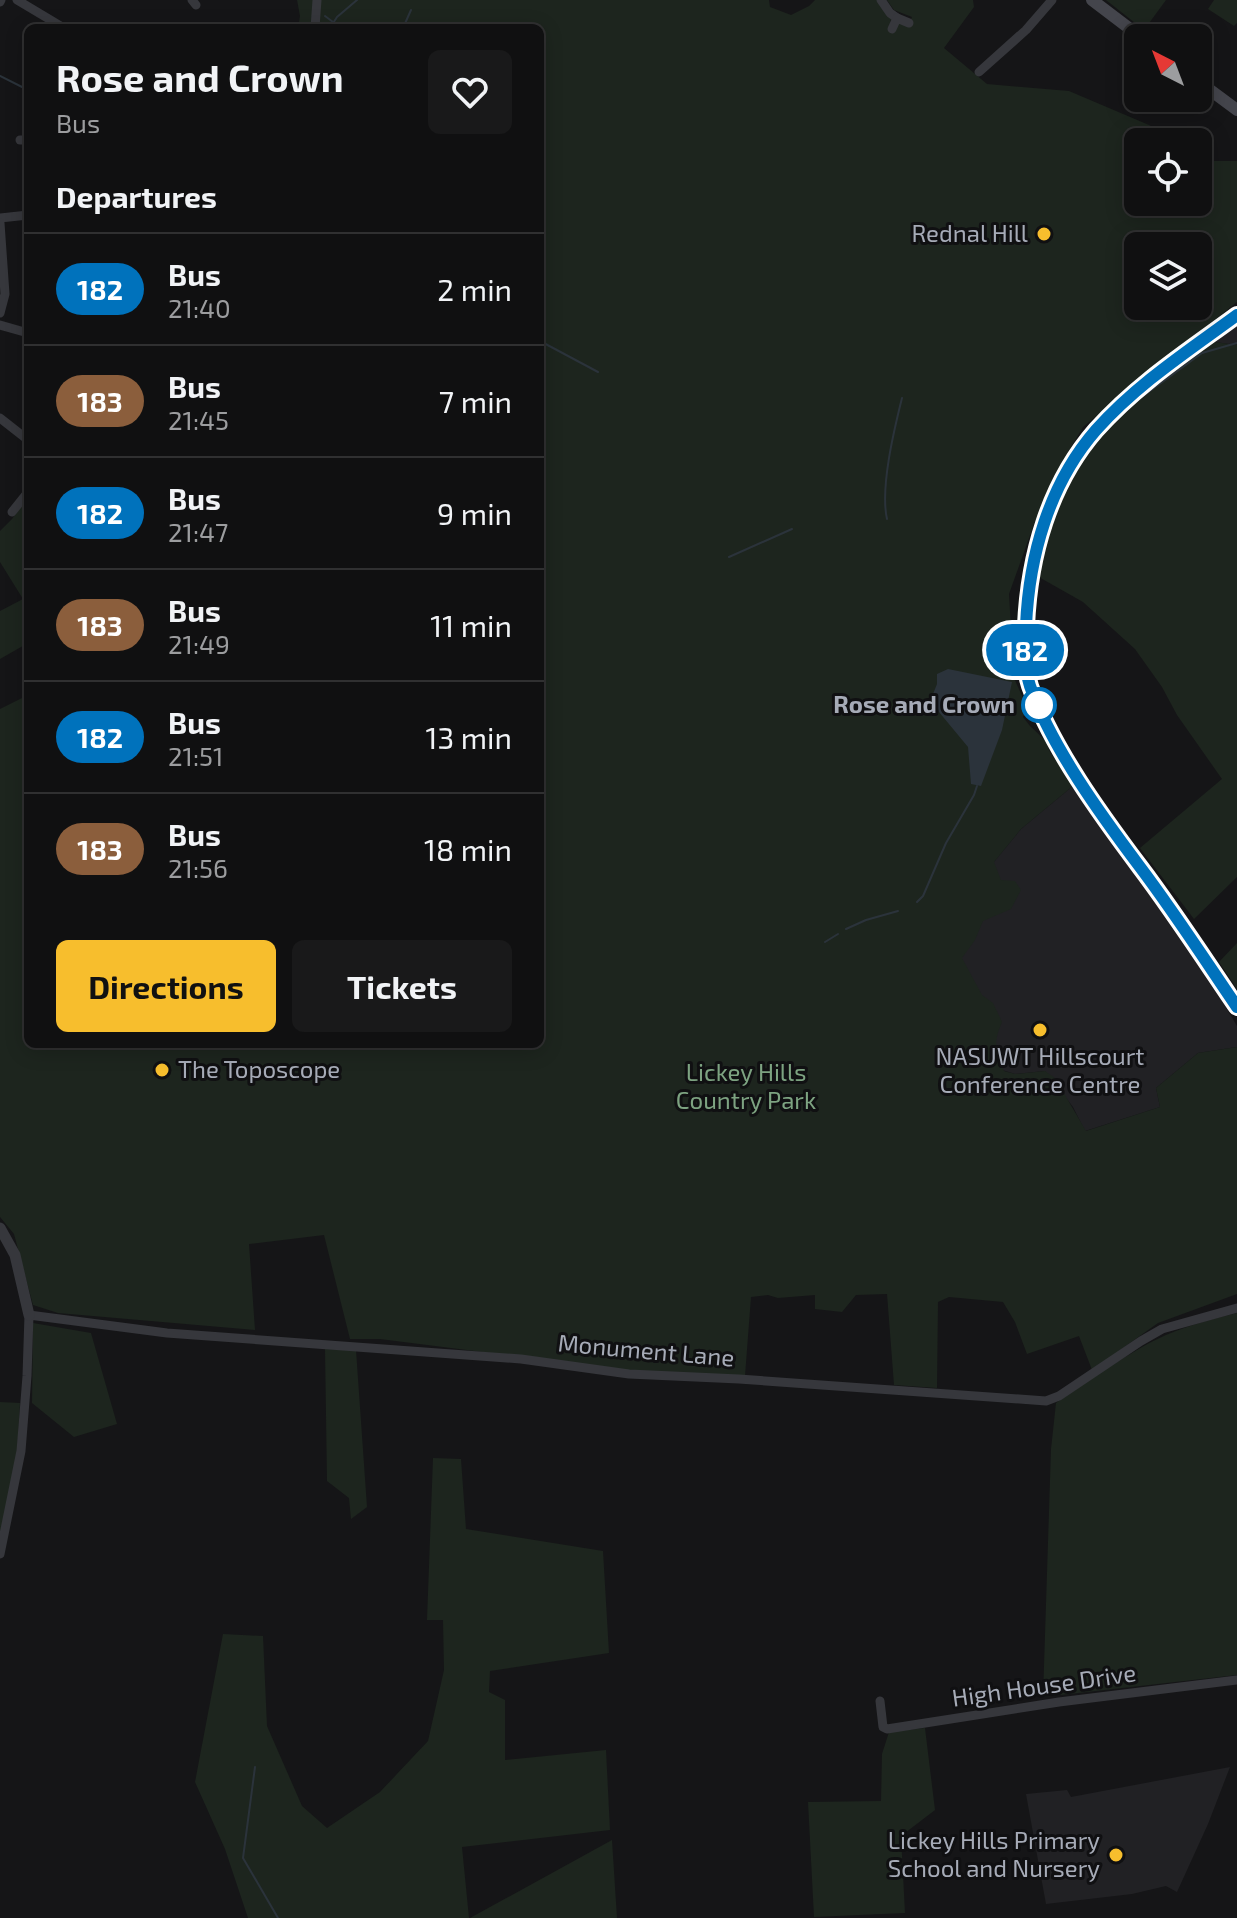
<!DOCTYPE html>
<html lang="en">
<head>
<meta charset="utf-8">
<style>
	:root { --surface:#101011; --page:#19191a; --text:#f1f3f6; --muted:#9c9d9f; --line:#303031; --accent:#f7be2d }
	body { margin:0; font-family:"Exo 2",sans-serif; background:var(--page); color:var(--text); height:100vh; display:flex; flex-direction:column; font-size:30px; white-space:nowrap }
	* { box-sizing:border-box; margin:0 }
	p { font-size:26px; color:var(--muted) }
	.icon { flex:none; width:44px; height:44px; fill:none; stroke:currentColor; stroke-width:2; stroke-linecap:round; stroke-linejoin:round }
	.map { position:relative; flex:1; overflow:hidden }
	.panel { position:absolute; left:24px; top:24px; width:520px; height:1024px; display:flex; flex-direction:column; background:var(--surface); border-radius:12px; box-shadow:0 4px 20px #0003,0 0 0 2px var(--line) }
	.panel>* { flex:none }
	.badge { padding:0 16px; border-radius:26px; font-size:28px; line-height:52px }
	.needle { width:52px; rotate:318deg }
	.buttons { position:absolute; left:1124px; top:24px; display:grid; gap:16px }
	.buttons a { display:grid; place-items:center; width:88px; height:88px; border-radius:12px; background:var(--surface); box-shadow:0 4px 20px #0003,0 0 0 2px var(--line); font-size:40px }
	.map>.badge { position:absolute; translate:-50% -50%; box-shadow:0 0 0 4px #fff }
	h2 { padding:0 32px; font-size:30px; line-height:72px }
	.round { display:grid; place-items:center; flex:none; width:84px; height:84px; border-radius:12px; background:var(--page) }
	.head { display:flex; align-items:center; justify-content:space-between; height:136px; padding:0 32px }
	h1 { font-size:38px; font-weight:700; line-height:60px }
	.primary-button { display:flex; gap:16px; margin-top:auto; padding:16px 32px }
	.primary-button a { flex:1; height:92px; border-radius:12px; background:var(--accent); color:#111; font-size:32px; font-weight:700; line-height:92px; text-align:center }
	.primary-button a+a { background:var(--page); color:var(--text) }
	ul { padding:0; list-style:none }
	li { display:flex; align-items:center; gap:24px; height:112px; padding:0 32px; border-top:2px solid var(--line) }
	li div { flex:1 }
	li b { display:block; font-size:30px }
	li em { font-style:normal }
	li .badge { min-width:88px; font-weight:700; text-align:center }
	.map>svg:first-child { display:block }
	.built { fill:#212124 }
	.green { fill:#1d251e; fill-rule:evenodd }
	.water { fill:#2b333b }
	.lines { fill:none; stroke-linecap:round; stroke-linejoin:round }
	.stream { stroke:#2b333b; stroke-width:2 }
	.minor { stroke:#36373c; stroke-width:9 }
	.tertiary { stroke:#36373c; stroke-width:11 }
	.secondary { stroke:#44454c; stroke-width:12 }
	.line-casing { stroke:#fff; stroke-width:18 }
	.line { stroke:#0072bc; stroke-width:12 }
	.poi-dot { fill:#f7be2d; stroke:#101012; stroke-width:3 }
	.stop-dot { fill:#fff; stroke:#0072bc; stroke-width:4 }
	.labels { text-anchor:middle; stroke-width:6; stroke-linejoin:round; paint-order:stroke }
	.poi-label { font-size:24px; fill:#a6abb7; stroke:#101012; text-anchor:end }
	.stop-label { font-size:24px; font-weight:bold; fill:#a6abb7; stroke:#101012; text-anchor:end }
	.park-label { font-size:24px; fill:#7da381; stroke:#101012 }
	.street-label { font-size:24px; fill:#a6abb7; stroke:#101012 }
</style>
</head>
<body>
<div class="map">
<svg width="1237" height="1918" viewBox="0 0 1237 1918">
	<rect width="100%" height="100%" fill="#151517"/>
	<g class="built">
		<path d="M1237 318V345L1214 342 1210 338Z"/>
		<path d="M1074 785 1206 974 1237 1026V1047L1198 1053 1156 1088 1160 1107 1085 1131 1073 1107 1045 1071 1015 1074 1002 1070 938 943 993 863 1021 829Z"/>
		<path d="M1230 1767 1208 1824 1177 1892 1166 1886 1132 1894 1046 1904 1026 1794 1067 1790 1071 1797Z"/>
	</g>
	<g class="green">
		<path d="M297 0H769L770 7 791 15 809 6 815 0H879L891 19 890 24 910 21 912 17 894 10 887 0H973L974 7 944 48 987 84 1069 91 1149 125 1180 142H1138V202H1198V152L1214 161H1237V302L1083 427 1054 476 1034 524 1009 594 1014 678 1027 707 1023 717 1030 726 1046 741 1050 752 1074 785 1021 829 994 862 1001 880 1015 881 1021 890 1011 909 983 921 975 940 962 958 982 995 993 1003 1002 1022C993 1043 995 1050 1004 1071L1015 1074 1045 1071 1055 1078 1086 1131 1160 1107 1156 1088 1198 1053 1237 1047V1294L1158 1323 1092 1370 1079 1336 1027 1354 1015 1322 1003 1302 949 1297 938 1302 937 1388 894 1385 887 1294 856 1295 842 1312 815 1309V1295L778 1298 768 1295 751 1297 745 1376 632 1371 380 1339H350L324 1235 249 1244 255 1330 58 1313 33 1305 14 1234 0 1217V709L28 695V1044H540V28H298L300 16ZM1138 246H1198V306H1138Z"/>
		<path d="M1106 0H1166L1144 30Z"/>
		<path d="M1214 0H1237V23L1234 26 1208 9Z"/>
		<path d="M1210 338 1214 342 1237 345V877L1194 919 1140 848 1222 779 1177 715 1162 687 1135 649 1083 602 1037 576 1038 562 1055 500 1100 431 1138 394Z"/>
		<path d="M28 497V643L0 659V611L23 599 0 562V531L12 519Z"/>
		<path d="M1237 943V989L1219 962Z"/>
		<path d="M1237 1313V1675L1043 1697 1051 1449 1056 1403C1089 1381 1130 1351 1166 1335 1189 1325 1213 1319 1237 1313Z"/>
		<path d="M33 1323 91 1333 117 1424 74 1437 32 1403Z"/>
		<path d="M325 1349 356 1350 367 1507 351 1519 349 1498 327 1481Z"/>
		<path d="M0 1402 20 1403 17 1455 0 1535Z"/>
		<path d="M433 1458 461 1459 466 1529 603 1551 609 1653 490 1671 489 1692 505 1700V1760L606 1750 610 1830 462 1847 469 1918H248L225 1849 195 1782 223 1634 263 1636 267 1726 302 1806 327 1828 380 1792 428 1741 444 1670 443 1620H427Z"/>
		<path d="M925 1728 935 1810 901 1836 905 1913 814 1917 808 1802 881 1801 882 1754 889 1732Z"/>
		<path d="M612 1840 617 1918H470Z"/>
	</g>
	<path class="water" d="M948 669 1012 682 1002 730 981 786 971 784 968 747 939 712 933 694 937 684V674Z"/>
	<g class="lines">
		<g class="stream">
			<path d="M325 16 333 22"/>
			<path d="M330 28 337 17 357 0"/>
			<path d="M403 28 411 10"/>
			<path d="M0 76 28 90"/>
			<path d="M540 341 598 372"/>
			<path d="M1110 423 1128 407 1202 353 1237 343"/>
			<path d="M1076 468 1101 434"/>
			<path d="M887 519C880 488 894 430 902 398"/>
			<path d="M729 557 792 529"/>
			<path d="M917 902 923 896 946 843 974 795 977 786"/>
			<path d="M846 929 866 920 898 911"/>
			<path d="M825 942 838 934"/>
			<path d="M255 1767 243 1858 278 1918"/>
		</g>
		<g class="minor">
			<path d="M17 0 64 28"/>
			<path d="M192 0 196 5"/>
			<path d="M881 0 890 13 897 18"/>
			<path d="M0 2 1 0"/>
			<path d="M315 28 317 0"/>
			<path d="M892 29 897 18 909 23"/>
			<path d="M979 72 1026 30 1052 0"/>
			<path d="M20 140H28"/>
			<path d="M0 218 28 215"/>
			<path d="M0 223 5 294 0 313"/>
			<path d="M0 325 28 333"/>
			<path d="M0 418 28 440"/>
			<path d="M12 512 28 492"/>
			<path d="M0 1554 21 1451 27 1376 29 1315 167 1333 521 1359 629 1374 739 1379 1046 1401 1059 1396 1141 1341 1162 1329 1237 1308"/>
			<path d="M880 1701 883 1727 887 1729 1059 1702 1237 1680"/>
		</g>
		<path class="tertiary" d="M0 1228 15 1255 29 1315"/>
		<g class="secondary">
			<path d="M1092 0 1142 38"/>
			<path d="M1198 81 1237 110"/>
			<path d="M1237 315C1189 351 1137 384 1096 430 1049 484 1029 556 1026 626 1025 645 1024 668 1030 686 1048 736 1079 779 1109 823 1151 884 1195 945 1237 1007"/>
		</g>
	</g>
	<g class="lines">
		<g class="line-casing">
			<path id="line" d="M1237 315C1188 351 1137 384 1096 430 1049 484 1029 556 1026 626 1025 645 1024 668 1030 686 1052 748 1101 815 1140 867 1174 912 1205 960 1237 1007"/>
		</g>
		<use href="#line" class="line"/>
	</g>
	<g class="poi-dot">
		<circle cx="1044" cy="234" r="8"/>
		<circle cx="1040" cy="1030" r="8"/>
		<circle cx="162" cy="1070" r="8"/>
		<circle cx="1116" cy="1855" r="8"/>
	</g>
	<circle class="stop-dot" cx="1039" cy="705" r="16"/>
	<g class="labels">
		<g class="poi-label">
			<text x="1028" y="242">Rednal Hill</text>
			<text x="1040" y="1065" text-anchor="middle">NASUWT Hillscourt<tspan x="1040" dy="28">Conference Centre</tspan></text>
			<text x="178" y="1078" text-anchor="start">The Toposcope</text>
			<text x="1100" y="1849">Lickey Hills Primary<tspan x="1100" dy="28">School and Nursery</tspan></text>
		</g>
		<g class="stop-label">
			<text x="1015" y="713">Rose and Crown</text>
		</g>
		<g class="park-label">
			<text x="746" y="1081">Lickey Hills<tspan x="746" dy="28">Country Park</tspan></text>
		</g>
		<g class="street-label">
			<text transform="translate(646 1351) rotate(5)" y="8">Monument Lane</text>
			<text transform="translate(1044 1686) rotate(-8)" y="8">High House Drive</text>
		</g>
	</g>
</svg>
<div class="buttons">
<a><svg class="needle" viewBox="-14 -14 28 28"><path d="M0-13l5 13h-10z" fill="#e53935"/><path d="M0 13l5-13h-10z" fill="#9c9d9f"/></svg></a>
<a><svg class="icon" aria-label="locate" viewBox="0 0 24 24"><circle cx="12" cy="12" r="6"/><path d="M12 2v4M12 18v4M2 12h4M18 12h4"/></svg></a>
<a><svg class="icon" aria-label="layers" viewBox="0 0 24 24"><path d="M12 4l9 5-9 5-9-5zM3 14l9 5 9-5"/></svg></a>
</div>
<b class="badge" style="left:1025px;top:650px;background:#0072bc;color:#fff">182</b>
<section class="panel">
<div class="head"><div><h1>Rose and Crown</h1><p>Bus</p></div><a class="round"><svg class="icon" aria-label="heart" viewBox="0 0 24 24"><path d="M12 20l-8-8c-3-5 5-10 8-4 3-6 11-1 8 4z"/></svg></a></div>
<h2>Departures</h2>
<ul>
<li><span class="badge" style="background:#0072bc;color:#fff">182</span><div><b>Bus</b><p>21:40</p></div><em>2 min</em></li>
<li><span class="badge" style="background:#8b5e3c;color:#fff">183</span><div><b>Bus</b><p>21:45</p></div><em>7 min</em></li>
<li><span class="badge" style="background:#0072bc;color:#fff">182</span><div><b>Bus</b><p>21:47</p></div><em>9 min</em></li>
<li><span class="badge" style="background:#8b5e3c;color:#fff">183</span><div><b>Bus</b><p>21:49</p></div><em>11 min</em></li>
<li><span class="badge" style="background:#0072bc;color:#fff">182</span><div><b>Bus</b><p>21:51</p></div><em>13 min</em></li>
<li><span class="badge" style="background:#8b5e3c;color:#fff">183</span><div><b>Bus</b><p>21:56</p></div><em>18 min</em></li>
</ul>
<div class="primary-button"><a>Directions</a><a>Tickets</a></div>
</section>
</div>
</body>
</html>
